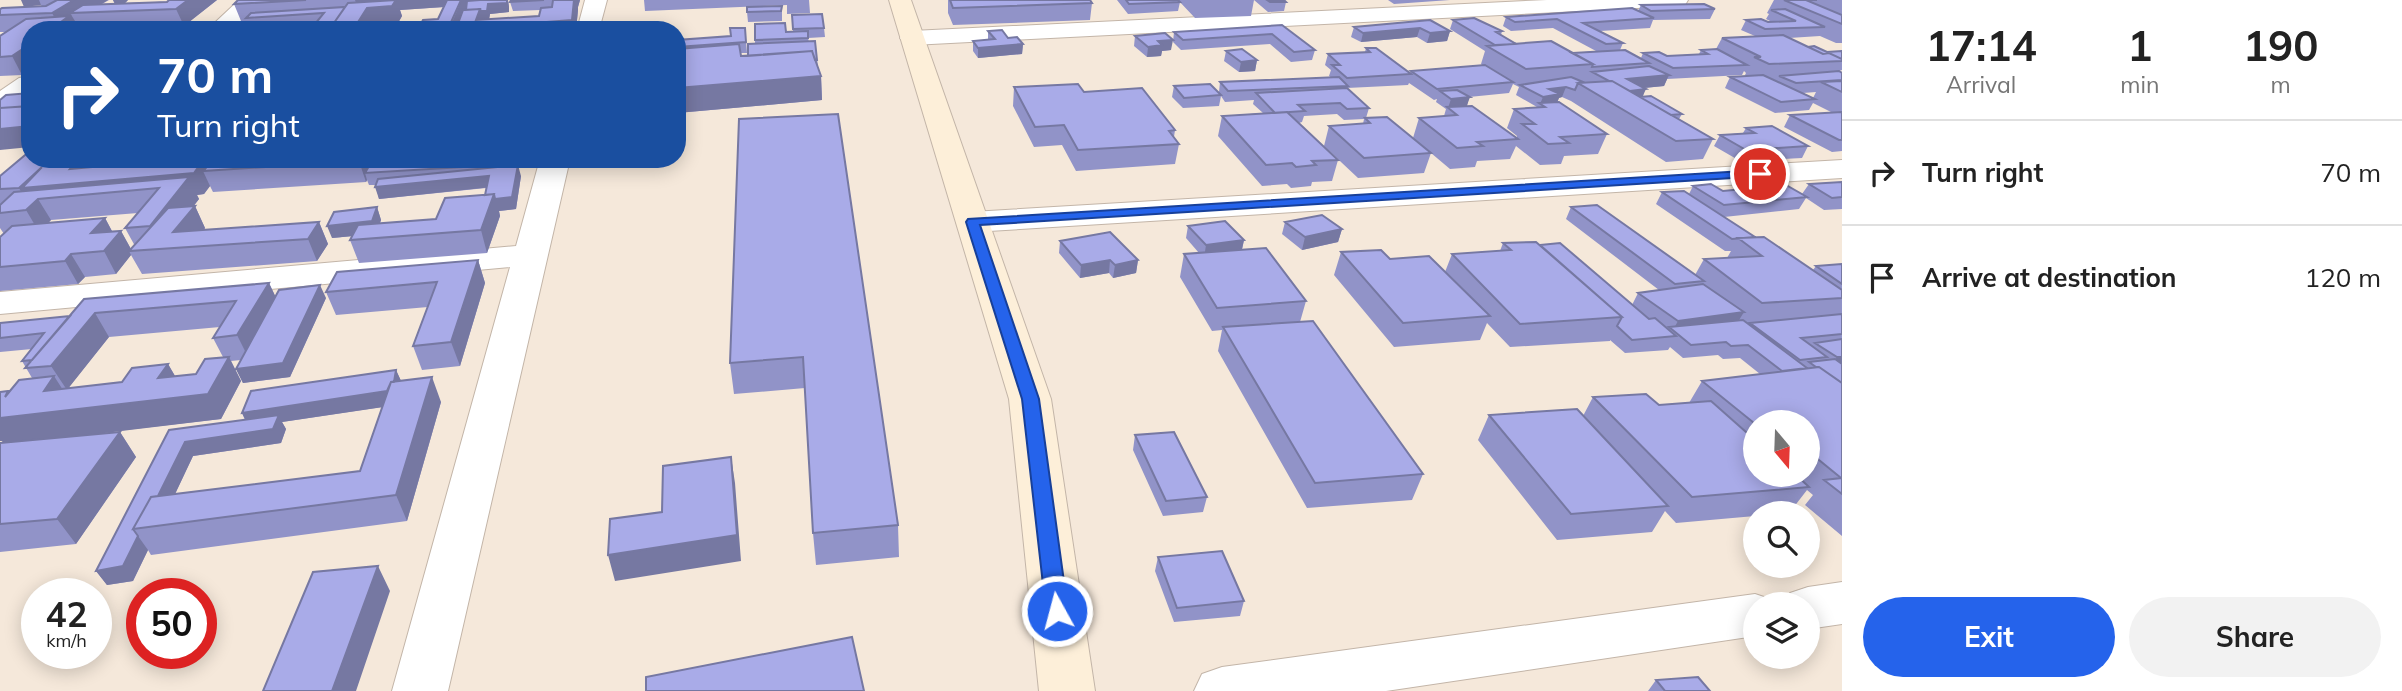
<!DOCTYPE html>
<html lang="en">
<head>
<meta charset="utf-8">
<style>
	body { margin:0; font-family:Mulish,sans-serif; background:#f2f2f2; color:#222; height:100vh; display:flex; flex-direction:column; font-size:26px; white-space:nowrap }
	* { box-sizing:border-box; margin:0 }
	p { font-size:23px; color:#767676 }
	.icon { flex:none; width:38px; height:38px; fill:none; stroke:currentColor; stroke-width:2; stroke-linecap:round; stroke-linejoin:round }
	.map { position:relative; flex:1; overflow:hidden }
	.drawer { display:flex; flex-direction:column; background:#fff; width:560px }
	.drawer>* { flex:none }
	.top-card { position:absolute; left:21px; top:21px; width:665px; height:147px; border-radius:28px; box-shadow:0 4px 18px #0003; background:#1a4fa0; color:#fff; overflow:hidden }
	.needle { width:46px; rotate:161deg }
	.tools { position:absolute; left:1743px; top:410px; display:grid; gap:14px }
	.tools a { display:grid; place-items:center; width:77px; height:77px; border-radius:50%; background:#fff; box-shadow:0 4px 18px #0003; font-size:35px }
	.speed { position:absolute; left:21px; top:578px; display:flex; gap:14px; font-size:35px; font-weight:700; text-align:center }
	.speed>* { display:grid; place-content:center; width:91px; height:91px; border-radius:50%; background:#fff; box-shadow:0 4px 18px #0003; line-height:1 }
	.speed small { font-size:18px; font-weight:400 }
	.speed .limit { border:10px solid #d22; background:#fff; color:#111 }
	.pin { position:absolute; display:grid; place-items:center; width:60px; height:60px; color:#fff; margin:-30px; border:4px solid #fff; border-radius:50%; box-shadow:0 2px 7px #0007 }
	.me { position:absolute; width:77px; margin:-38px; rotate:353deg; stroke-linejoin:round; filter:drop-shadow(0 0 5px #0008) }
	.turn { display:flex; align-items:center; gap:24px; height:147px; padding:0 21px; font-size:32px }
	.turn .icon { width:91px; height:91px; stroke-width:2.5 }
	.turn b { display:block; font-size:49px; line-height:60px }
	.eta { display:flex; justify-content:space-evenly; align-items:center; height:119px; text-align:center }
	.eta b { font-size:42px; font-weight:700; line-height:49px }
	.button { display:flex; gap:14px; margin-top:auto; padding:14px 21px }
	.button a { flex:1; height:80px; border-radius:42px; background:#2563eb; color:#fff; font-size:28px; font-weight:700; line-height:80px; text-align:center }
	.button a+a { background:#f2f2f2; color:#222 }
	ul { padding:0; list-style:none }
	li { display:flex; align-items:center; gap:21px; height:105px; padding:0 21px; border-top:2px solid #e0e0e0 }
	li div { flex:1 }
	li b { display:block; font-size:26px }
	li em { font-style:normal }
	main { display:flex; flex:1; min-height:0 }
	.map>svg:first-child { display:block }
	.lines { fill:none; stroke-linecap:round; stroke-linejoin:round }
	.street-casing { stroke:#c3b5a8; stroke-width:2 }
	.secondary-casing { stroke:#c3b5a8; stroke-width:2 }
	.street { fill:#fff; fill-rule:evenodd }
	.secondary { fill:#fdefd9; fill-rule:evenodd }
	.wall { fill:#9193c8; fill-rule:evenodd }
	.shaded-wall { fill:#7678a2 }
	.building { fill:#a9abe8; stroke:#7678a2; stroke-width:2 }
	.route { fill:#2563eb; stroke:#184099; stroke-width:2 }
</style>
</head>
<body>
<main>
<div class="map">
<svg width="1842" height="691" viewBox="0 0 1842 691">
	<rect width="100%" height="100%" fill="#f5e8da"/>
	<g class="lines">
		<defs>
			<path id="street" d="M239 0H263L232 30H207Z
				M585 0H607L599 30H577Z
				M1547 0H1688L1685 5 1677 6 912 45 904 43 900 38 904 33 912 31Z
				M30 76V94L9 109 0 111V91L19 78Z
				M540 159H570L448 691H392L510 267 0 314V292L516 246Z
				M1842 160V178L972 232 961 229 956 222 961 215 972 212Z
				M1842 582V624L1808 629V604H1784L1790 593 1808 587Z
				M1755 594 1773 600 1775 604H1755V636L1386 691H1194L1202 674 1222 667Z"/>
			<path id="secondary" d="M889 0H911L1051 399 1095 691H1039L1009 399Z"/>
		</defs>
		<use href="#street" class="street-casing"/>
		<use href="#secondary" class="secondary-casing"/>
		<use href="#street" class="street"/>
		<use href="#secondary" class="secondary"/>
	</g>
	<path class="wall" d="M21 0H109L102 4H115L113 0H128L125 3 217 0 184 26 79 30 75 21 72 23 30 30V69L22 75 0 76V57L6 32H0V9L42 7 41 5Z
		M238 0H508L509 7V12L490 14 489 19 539 16 540 10 513 11 510 2 511 0H580L578 7V10L576 30H418L438 19 444 7 400 10 402 16 398 23 373 25 370 30H310L316 23 250 27 248 21H241L234 4Z
		M644 0H809L810 13 787 14V5L645 11Z
		M948 0H1090L1092 3 1090 20 953 25 948 13Z
		M1117 0H1178L1180 2 1178 11 1128 14Z
		M1178 0H1284L1286 2 1284 11 1268 12 1254 0 1251 16 1195 18Z
		M1388 0H1450L1394 4Z
		M1774 0H1842V43H1836L1820 36 1789 38 1808 47 1827 52 1842 51V70L1839 71 1842 73V151L1832 152 1784 127 1790 115 1833 113 1813 103 1809 110 1775 113 1725 88 1730 77 1746 76 1745 75 1746 73 1744 71 1742 75 1667 79 1664 86 1644 88 1643 97 1682 114 1679 119 1713 139 1703 159 1666 162 1571 101 1562 97 1559 98 1557 102 1607 134 1598 154 1564 156 1561 164 1540 165 1516 146 1510 159 1477 161 1475 167 1450 169 1431 153 1424 173 1358 178 1324 146 1329 126 1363 124 1364 119 1344 120 1337 114 1304 116 1302 122 1299 123 1338 160 1332 181 1312 182 1311 186 1291 188 1287 184 1262 186 1218 136 1222 116 1263 113 1253 104 1254 100 1225 102 1221 96 1219 106 1183 108 1172 97 1174 86 1219 92 1220 82 1332 78 1329 76 1331 70 1325 65 1328 54 1365 52 1366 48 1410 73 1411 71 1483 66 1481 64 1485 51 1450 29 1453 20 1502 31 1501 35 1516 44 1572 53 1596 51 1553 28 1511 31 1503 26 1506 17 1638 11 1641 5 1715 9 1710 19 1653 20 1650 28 1600 31 1623 43 1620 50 1641 58 1643 53 1667 56 1699 54 1701 50 1716 49 1722 38 1755 36 1741 30 1746 20 1772 22 1766 19 1769 14 1767 13ZM1409 83 1434 100 1437 99 1436 102 1446 109 1444 116 1419 118 1413 138 1366 118 1369 108 1347 88 1408 85ZM1513 84 1519 87 1516 95 1537 107 1514 109 1507 128 1517 136V138L1467 106 1469 97 1509 93ZM1816 92 1813 98 1803 93Z
		M782 6V21L748 22 747 12Z
		M792 15 824 28 825 37 808 38 809 42 815 41 818 67 821 76 822 100 677 113V40L731 36 745 28 747 53H740L741 56H748L755 44V24L786 32 793 31Z
		M1430 20 1450 31 1447 41 1427 43 1417 37 1361 42 1351 37 1354 27Z
		M1282 25 1315 50 1312 60 1291 62 1270 44 1181 50 1173 42 1174 32Z
		M988 31 1023 44 1022 54 978 58 973 51V41L988 40Z
		M1135 36 1171 50 1162 51 1161 56 1147 57 1134 46Z
		M1226 51 1257 60 1255 71 1239 72 1224 61Z
		M1014 87 1084 92 1175 130 1174 137 1179 144 1175 164 1076 171 1062 145 1034 147 1013 106Z
		M739 119 898 525 899 557 816 565 813 533 805 388 734 394 730 363Z
		M1746 128 1808 146 1802 158 1740 161 1714 146 1720 135 1743 133Z
		M30 159H86L79 166 80 168 180 159H487L488 163 486 168 521 176 516 209 499 211 500 216 487 253 359 263 350 240 352 236 332 238 377 207 381 220 380 223 436 219 485 195 486 188 379 199 376 185H369L367 180 366 182 213 192 210 186 204 194 197 195 199 199 193 207 195 206 205 228 204 230 319 222 328 244 317 261 142 274 131 255 116 274 85 277 78 284 0 291V237L4 234 0 228V176ZM138 213 125 228 135 246 131 249 121 231H112L105 218 48 223 51 220Z
		M1842 182V209L1824 210 1806 198 1799 209 1724 217 1755 237 1813 270 1816 266 1842 264V536L1805 505 1813 495 1807 490 1790 512 1755 513V516L1676 523 1665 511 1652 532 1557 540 1478 440 1489 415 1583 416 1593 397 1659 405 1689 403 1702 381 1760 374 1740 358 1723 359 1718 355 1683 358 1670 347 1668 350 1625 353 1610 340V341L1510 347 1487 323 1480 340 1394 347 1334 275 1341 252 1445 272 1452 254 1500 251 1503 243 1540 245 1632 305 1638 293 1659 290 1566 219 1571 207 1695 275 1704 259 1727 258 1731 251H1725L1656 204 1662 192 1689 194 1693 186 1723 191 1802 194 1809 184ZM1755 422H1808V474H1755Z
		M1285 222 1342 229 1338 242 1302 250 1282 234Z
		M1188 226 1244 240 1242 250 1306 301 1300 322 1423 474 1412 500 1307 508 1218 351 1222 330 1212 331 1180 277 1184 254 1199 253 1186 238Z
		M1060 241 1138 260 1136 273 1113 278 1109 273 1080 278 1059 253Z
		M478 260 485 283 460 366 422 370 413 346 428 307 336 315 326 292Z
		M269 283 275 296 326 298 290 377 243 383 236 369 241 360 231 361 241 381 221 419 82 435 120 432 136 457 76 544 0 552V442H3L2 441 9 392 32 378 22 361 32 349 0 352V323L70 316ZM220 327 213 338 223 357 196 374 175 376 168 364 122 382 68 388 109 337Z
		M396 370 401 381 441 402 407 521 151 555 148 550 133 581 107 585 96 571 169 430 245 420 242 413ZM382 407 360 471 175 494 193 456 281 443 286 429 282 422Z
		M1135 435 1207 497 1203 512 1163 516 1133 450Z
		M1158 557 1244 601 1240 616 1174 622 1155 571Z
		M1656 680 1710 691H1648Z"/>
	<path class="shaded-wall" d="M21 0H39L41 5 24 7Z
		M74 0H108L89 12 70 13 75 21 72 23 76 30H50L58 24 52 13Z
		M113 0H128L125 3 115 4Z
		M188 0H217L184 26 176 9Z
		M355 0H508L509 7V12L490 14 489 20H572L574 0H580L578 7V10L576 30H449L459 6 400 10 402 16 398 23 373 25 370 30H353L360 14Z
		M168 25 170 30H162Z
		M1420 28 1417 37 1361 42 1363 33Z
		M1450 31 1447 41 1427 43 1430 33Z
		M1173 40 1171 50 1162 51 1161 56 1147 57 1148 47 1158 41Z
		M30 44V69L22 75 12 56Z
		M1023 44 1022 54 978 58V48Z
		M1257 60 1255 71 1239 72 1241 62Z
		M1669 75 1664 86 1623 90 1627 79Z
		M821 76 822 100 677 113V88Z
		M1566 87 1562 97 1559 98 1556 105 1540 104 1543 97 1549 89Z
		M1646 89 1641 100 1617 92Z
		M1470 97 1466 108H1448L1451 99Z
		M30 126V147L0 150V129Z
		M52 159H86L79 166 88 183 204 159H229L203 171 210 186 204 194 197 195 199 199 181 222 195 206 205 228 190 247 161 248 150 226 159 188 38 199 51 220 39 232 26 210 30 207 19 188Z
		M360 159H380L365 173 367 180 366 182 359 161Z
		M481 159H487L488 163 483 176H489L492 187 379 199 375 187 482 176 479 166Z
		M518 165 521 176 516 209 499 211 500 216 487 253 481 230 494 194Z
		M377 207 381 220 376 234 332 238 327 226Z
		M105 218 115 237 121 231 132 251H129L131 255 116 274 104 251 91 233Z
		M319 222 328 244 317 261 308 239Z
		M1342 229 1338 242 1302 250 1305 237Z
		M1244 240 1241 253 1204 258 1206 245Z
		M71 254 85 277 78 284 65 261Z
		M478 260 485 283 460 366 451 342Z
		M1110 260 1109 273 1080 278 1081 265Z
		M1138 260 1136 273 1113 278 1115 265Z
		M269 283 280 306 249 359 237 335Z
		M320 285 326 298 290 377 243 383 236 369Z
		M1744 312 1736 325 1673 330 1678 321Z
		M95 313 109 337 67 390 51 366Z
		M229 357 241 381 221 419 5 445 2 441H0V418L5 397 8 391 25 415 54 376 70 401 158 378 168 364 182 388Z
		M1837 357H1842V369L1828 371Z
		M396 370 402 383 397 405 282 422 286 429 281 443 193 456 160 526 142 528 185 442 249 427 242 413Z
		M432 377 441 402 407 521 396 495Z
		M1754 423H1755V442L1738 448Z
		M120 432 136 457 76 544 57 519Z
		M731 457 735 483 741 561 615 581 608 555Z
		M138 536 148 550 133 581 107 585 96 571Z
		M378 566 390 591 356 691H332Z"/>
	<path class="building" d="M57 0H74L52 13 0 15V9L2 8 46 6Z
		M169 0H188L176 9 70 13 83 5 167 2Z
		M238 0H306L234 4Z
		M366 0H389L366 2Z
		M396 0 392 6 367 8 353 30H329L348 3Z
		M447 0H461L448 29 418 30 423 20 438 19Z
		M480 0H507V3L488 4 487 11H481L480 9 466 10 467 1Z
		M511 0H544L510 2Z
		M553 0H574L572 20 456 29 463 10 480 9 476 20 539 16 541 8 552 7Z
		M950 0H1090L1092 3 953 8Z
		M1126 0H1178L1180 2 1129 4Z
		M1267 0H1284L1286 2H1270Z
		M1784 0H1817H1806L1842 15V24Z
		M1704 4 1715 9 1651 11 1641 5Z
		M782 6 781 11 747 12V7Z
		M345 7 329 30H310L324 13 246 18 251 13Z
		M1632 8 1654 18 1583 23 1623 43 1606 44 1557 19 1515 22 1506 17Z
		M1785 9 1825 27 1765 29 1746 20 1761 19 1768 22 1796 21 1771 10Z
		M822 14 824 28 793 29 792 15Z
		M69 16 50 30H30V44L12 56 0 57V36L26 19Z
		M1474 18 1502 31 1496 32 1516 44 1495 45 1453 20Z
		M1430 20 1450 31 1430 33 1420 28 1363 33 1354 27Z
		M785 23 786 32 808 31V38L755 40V24Z
		M168 25 162 30H141L146 26Z
		M1282 25 1315 50 1294 52 1272 34 1183 40 1174 32Z
		M730 28H745L746 42 677 47V40L731 36Z
		M1002 30 1008 38 1017 37 1023 44 978 48 973 41 995 39 988 31Z
		M1165 33 1173 40 1158 41 1162 45 1148 47 1135 36Z
		M1783 35 1823 54 1829 53 1842 59V61L1769 64 1754 57H1761L1722 38Z
		M815 41 817 60H815L812 51 748 56V44Z
		M1551 41 1593 64 1526 69 1487 46Z
		M739 44 741 56 812 51 821 76 677 88V49Z
		M1814 46 1827 52 1842 51V59L1829 53 1823 54 1808 47Z
		M1366 48H1376L1411 74 1347 78 1332 65H1340L1328 54 1370 52Z
		M1242 49 1257 60 1241 62 1226 51Z
		M1717 49 1747 65 1673 68 1643 53 1659 52 1667 56 1708 54 1701 50Z
		M1625 50 1649 63 1592 67 1593 64 1572 53Z
		M1485 65 1513 82 1437 89 1411 71Z
		M1649 66 1669 75 1627 79 1646 89 1630 91 1612 81H1609L1592 72Z
		M1839 71 1842 73V80L1796 83 1779 76Z
		M1763 75 1815 99 1781 102 1730 77Z
		M1339 77 1348 86 1228 91 1220 82Z
		M1571 77 1583 82 1578 83 1575 90 1566 87 1549 89 1560 94 1543 97 1520 85Z
		M1612 81 1713 139 1676 141 1578 83Z
		M1842 81V92L1821 82Z
		M1078 84 1084 92 1142 88 1175 130 1169 131 1179 144 1078 150 1064 125 1035 127 1014 87Z
		M1210 84 1221 95 1184 98 1174 86Z
		M1347 88 1369 108 1347 109 1340 103 1298 105 1305 111 1275 113 1256 93Z
		M1457 90 1470 97 1451 99 1440 91Z
		M30 93V97L24 102H30V106L0 108V100L6 95Z
		M1651 96 1682 114 1671 115 1640 97Z
		M1559 102 1607 134 1560 137 1569 143 1548 144 1522 124H1535L1514 109 1545 107 1539 103Z
		M30 106V126L0 129V108Z
		M1472 106 1518 139 1477 142 1483 146 1457 148 1419 118 1457 115 1447 107Z
		M1287 112 1338 160 1312 161 1316 165 1296 167 1292 163 1266 165 1222 116Z
		M1842 112V140H1839L1790 115Z
		M838 114 898 525 813 533 803 357 730 363 739 119Z
		M1387 117 1431 153 1364 158 1329 126 1370 123 1365 118Z
		M1772 126 1808 146 1746 150 1720 135 1755 133 1746 128Z
		M30 151V159H52L46 165 76 162 70 169 180 159H204L194 173 22 188 42 167 19 188 0 189V176Z
		M214 159H360L359 161 203 171Z
		M373 159H481L479 166 365 173Z
		M518 165 512 197 495 199 494 194 485 195 489 176 375 187 378 179Z
		M189 177 150 226 125 228 159 188 38 199 26 210 0 213V205L14 192Z
		M1842 182V197L1832 198 1809 184Z
		M1711 184 1723 191 1786 185 1807 197 1724 205 1693 186Z
		M1684 191 1755 237 1732 239 1662 192Z
		M494 194 481 230 350 240 358 225 436 219 445 198Z
		M1597 205 1704 281 1675 284 1571 207Z
		M195 206 173 232 319 222 308 239 129 251 168 208Z
		M377 207 372 221 327 226 334 212Z
		M1322 215 1342 229 1305 237 1285 222Z
		M105 218 91 233 121 231 104 251 71 254 65 261 0 267V237L12 226Z
		M1225 221 1244 240 1206 245 1188 226Z
		M1110 232 1138 260 1115 265 1110 260 1081 265 1060 241Z
		M1764 237 1842 290V298L1762 303 1704 259 1762 256 1738 238Z
		M1536 242 1622 317 1520 324 1452 254 1511 250 1503 243Z
		M1560 243 1649 319 1655 318 1676 336 1632 340 1617 326 1622 317 1540 245Z
		M1266 248 1306 301 1217 308 1184 254Z
		M1381 250 1390 259 1429 256 1490 316 1403 323 1341 252Z
		M478 260 451 342 413 346 437 282 326 292 337 272Z
		M1842 264V284L1816 266Z
		M269 283 237 335 213 338 236 301 95 313 51 366 25 368 84 299Z
		M1703 284 1744 312 1678 321 1638 293Z
		M320 285 283 363 236 369 279 290Z
		M1842 314V334L1801 338 1827 357 1800 360 1750 323Z
		M70 316 32 360 22 361 44 333 0 338V323Z
		M1743 320 1807 368 1782 371 1748 345 1731 346 1726 342 1691 345 1669 327Z
		M1313 321 1423 474 1315 483 1223 327Z
		M1842 339V357H1837L1815 343Z
		M229 357 208 394 0 418V392L8 391 5 397 19 380 54 376 44 391 122 382 132 368 168 364 158 378 196 374 205 359Z
		M1835 359 1842 364V383L1819 367H1816L1809 362Z
		M1819 367 1842 383V494L1824 480 1841 478 1808 451V422H1771L1769 421 1755 422 1754 423 1702 381Z
		M396 370 394 382H391L387 391 242 413 251 391Z
		M432 377 396 495 133 529 151 497 360 471 391 382Z
		M1646 394 1659 405 1711 401 1755 440V474H1795L1809 487 1692 497 1593 397Z
		M1577 409 1668 506 1571 514 1489 415Z
		M279 415 273 429 185 442 158 496 151 497 133 529 138 536 123 566 96 571 169 430Z
		M120 432 57 519 0 524V443Z
		M1174 432 1207 497 1166 501 1135 435Z
		M731 457 737 535 608 555 610 519 662 512 663 466Z
		M1222 551 1244 601 1177 608 1158 557Z
		M378 566 332 691H263L313 572Z
		M852 637 864 691H646V677Z
		M1698 677 1710 691H1665L1656 680Z"/>
	<path class="route" d="M1760 170 1767 174 1765 176 980 225 1039 399 1068 611 1065 617 1057 620 1049 617 1046 611 1022 399 966 222 968 219Z"/>
</svg>
<div class="tools">
<a><svg class="needle" viewBox="-14 -14 28 28"><path d="M0-13l5 13h-10z" fill="#e53935"/><path d="M0 13l5-13h-10z" fill="#767676"/></svg></a>
<a><svg class="icon" aria-label="search" viewBox="0 0 24 24"><circle cx="10" cy="10" r="6"/><path d="M15 15l6 6"/></svg></a>
<a><svg class="icon" aria-label="layers" viewBox="0 0 24 24"><path d="M12 4l9 5-9 5-9-5zM3 14l9 5 9-5"/></svg></a>
</div>
<div class="speed"><div>42<small>km/h</small></div><div class="limit">50</div></div>
<div class="pin" style="left:1760px;top:174px;background:#d93025"><svg class="icon" aria-label="arrive" viewBox="0 0 24 24"><path d="M6 21V4h12l-3 4 3 4H6"/></svg></div>
<svg class="me" style="left:1057px;top:611px" viewBox="-20 -20 40 40"><circle r="17" fill="#2563eb" stroke="#fff" stroke-width="3"/><path d="M0-11L8 9 0 5-8 9z" fill="#fff"/></svg>
<div class="top-card">
<div class="turn"><svg class="icon" aria-label="right" viewBox="0 0 24 24"><path d="M7 20v-9h11M14 6l5 5-5 5"/></svg><div><b>70 m</b>Turn right</div></div>
</div>
</div>
<section class="drawer">
<div class="eta">
<div><b>17:14</b><p>Arrival</p></div>
<div><b>1</b><p>min</p></div>
<div><b>190</b><p>m</p></div>
</div>
<ul>
<li><svg class="icon" aria-label="right" viewBox="0 0 24 24"><path d="M7 20v-9h11M14 6l5 5-5 5"/></svg><div><b>Turn right</b></div><em>70 m</em></li>
<li><svg class="icon" aria-label="arrive" viewBox="0 0 24 24"><path d="M6 21V4h12l-3 4 3 4H6"/></svg><div><b>Arrive at destination</b></div><em>120 m</em></li>
</ul>
<div class="button"><a>Exit</a><a>Share</a></div>
</section>
</main>
</body>
</html>
